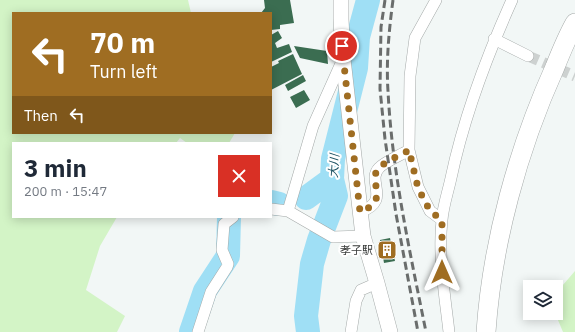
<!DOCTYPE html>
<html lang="en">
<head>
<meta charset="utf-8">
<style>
	body { margin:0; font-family:"IBM Plex Sans","Noto Sans JP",sans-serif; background:#f2f2f3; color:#1f2937; height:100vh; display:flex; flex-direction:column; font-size:15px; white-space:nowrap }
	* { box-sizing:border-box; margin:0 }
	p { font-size:13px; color:#747a83 }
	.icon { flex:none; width:22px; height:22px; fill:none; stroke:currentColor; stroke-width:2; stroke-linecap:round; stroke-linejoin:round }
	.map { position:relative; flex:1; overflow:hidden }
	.side { position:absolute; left:12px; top:142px; width:260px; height:76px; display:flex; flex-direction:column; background:#fff; border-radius:0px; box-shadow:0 2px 10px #0003 }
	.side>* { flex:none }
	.banner { position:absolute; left:12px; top:12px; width:260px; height:122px; border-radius:0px; box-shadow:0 2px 10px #0003; background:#9f6d22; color:#fff; overflow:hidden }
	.controls { position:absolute; left:523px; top:280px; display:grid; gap:8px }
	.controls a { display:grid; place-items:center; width:40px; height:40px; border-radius:0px; background:#fff; box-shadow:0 2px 10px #0003; font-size:20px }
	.pin { position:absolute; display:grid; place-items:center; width:34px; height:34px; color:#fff; margin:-17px; border:2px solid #fff; border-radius:50%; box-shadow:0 1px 4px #0007 }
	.me { position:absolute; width:44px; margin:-22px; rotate:0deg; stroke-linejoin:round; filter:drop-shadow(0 0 3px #0008) }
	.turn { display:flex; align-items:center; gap:14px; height:84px; padding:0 12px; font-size:18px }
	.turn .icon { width:52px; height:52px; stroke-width:2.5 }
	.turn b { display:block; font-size:28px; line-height:34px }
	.then { display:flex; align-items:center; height:38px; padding:0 12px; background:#0003; gap:8px; font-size:15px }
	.round { display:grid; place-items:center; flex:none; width:42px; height:42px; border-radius:0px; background:#f2f2f3 }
	.headline { display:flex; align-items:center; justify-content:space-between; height:68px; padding:0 12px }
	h1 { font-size:24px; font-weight:800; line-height:30px }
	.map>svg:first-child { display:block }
	.green { fill:#d3f4c6 }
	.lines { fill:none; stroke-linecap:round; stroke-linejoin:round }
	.river { stroke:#9fdff5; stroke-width:24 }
	.building { fill:#3b6d51 }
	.street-tunnel { stroke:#cdd1d0; stroke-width:11; stroke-dasharray:11 5.5; stroke-linecap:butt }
	.street-casing { stroke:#a4a9a8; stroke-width:12 }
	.secondary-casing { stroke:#a4a9a8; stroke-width:16 }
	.highway-casing { stroke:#a4a9a8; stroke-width:20 }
	.street { stroke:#fff; stroke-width:11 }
	.secondary { stroke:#fff; stroke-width:15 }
	.highway { stroke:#fff; stroke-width:19 }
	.rail { stroke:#6a6d6c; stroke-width:3; stroke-dasharray:8 4; stroke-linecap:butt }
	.route { stroke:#9f6d22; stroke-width:7; stroke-dasharray:0 12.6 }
	.labels { text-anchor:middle; stroke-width:4; stroke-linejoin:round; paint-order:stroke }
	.poi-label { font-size:11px; fill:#393b3a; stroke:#fff; text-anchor:end }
	.water-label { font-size:12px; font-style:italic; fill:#1e5262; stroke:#fff }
</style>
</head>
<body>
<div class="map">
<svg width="575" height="332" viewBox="0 0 575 332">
	<rect width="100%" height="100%" fill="#f2f7f6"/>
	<path class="green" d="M0 0H188L191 13H13V133H235L229 143H187L180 138 176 143H13V217H117L100 246 86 290 125 316 117 332H0Z
		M575 271V332H563L555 313 556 293Z"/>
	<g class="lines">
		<path class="river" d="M306 198 332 179
			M271 202 279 204
			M191 332 205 291 228 256 229 217
			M308 332 306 316 312 264 319 240 336 196 332 179 333 159 356 68 358 37 368 0"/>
	</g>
	<path class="building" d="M264 0H290L294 23 280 25V29L271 30V13H261L265 8Z
		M278 31 282 38 275 43 277 48 289 44 292 52 271 62V35Z
		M294 46 327 51 328 64 300 58Z
		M293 54 302 74 271 90V67L279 63 278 61Z
		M303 75 306 81 288 91 285 85Z
		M304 90 310 100 296 108 290 97Z
		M390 238 395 261 384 263 380 240Z"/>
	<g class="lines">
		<path class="street-tunnel" d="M528 56 575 76"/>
		<defs>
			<path id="street" d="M436 0 415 38 410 76 409 150 418 187 430 211 442 220
				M494 39 528 56
				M271 209 288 211 333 237 363 236
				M288 211 313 126 343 59
				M360 212C392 201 366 181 379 168 384 162 401 155 409 150
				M198 332 211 292 227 267 228 264 222 250 224 224 233 217
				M351 332 356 301 361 290 377 283
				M449 332C445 296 438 256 442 220 443 206 448 192 451 178 464 116 486 58 512 0"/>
			<path id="secondary" d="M341 0V19L343 59 363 236 377 283 390 332"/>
			<path id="highway" d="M486 332C492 243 518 149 555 67 561 52 567 37 575 23"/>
		</defs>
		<use href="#street" class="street-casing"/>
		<use href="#secondary" class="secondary-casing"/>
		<use href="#highway" class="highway-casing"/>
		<use href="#street" class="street"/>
		<use href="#secondary" class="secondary"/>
		<use href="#highway" class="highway"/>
		<path class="rail" d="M385 0 381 27 380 89 385 139 396 214 418 332
			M393 0C389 30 386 61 388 91 392 172 410 252 426 332"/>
	</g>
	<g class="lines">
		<path class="route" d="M342 46 360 212C392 200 366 181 379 168 384 162 401 155 409 150L418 188 430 211 442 220V272"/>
	</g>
	<defs>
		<symbol id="building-square" viewBox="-11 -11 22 22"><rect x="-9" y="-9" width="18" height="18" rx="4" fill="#9f6d22" stroke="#fff"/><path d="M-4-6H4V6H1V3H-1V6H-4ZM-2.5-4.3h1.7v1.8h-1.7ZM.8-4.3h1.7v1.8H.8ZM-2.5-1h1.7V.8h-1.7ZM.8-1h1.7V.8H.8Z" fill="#fff"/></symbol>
	</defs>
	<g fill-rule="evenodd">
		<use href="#building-square" x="376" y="239" width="22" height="22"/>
	</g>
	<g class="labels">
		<g class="poi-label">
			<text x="373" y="254">孝子駅</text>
		</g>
		<g class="water-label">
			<text transform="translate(334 166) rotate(-86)" y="4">大川</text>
		</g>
	</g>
</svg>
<div class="controls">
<a><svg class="icon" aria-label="layers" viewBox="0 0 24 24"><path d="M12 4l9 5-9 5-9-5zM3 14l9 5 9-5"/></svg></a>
</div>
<div class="pin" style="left:342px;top:46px;background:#d93025"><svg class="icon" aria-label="arrive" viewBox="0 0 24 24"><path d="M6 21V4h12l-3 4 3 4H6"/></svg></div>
<svg class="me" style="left:442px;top:272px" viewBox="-20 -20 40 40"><path d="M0-17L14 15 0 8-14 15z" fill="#9f6d22" stroke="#fff" stroke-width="4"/></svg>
<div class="banner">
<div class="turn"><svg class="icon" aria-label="left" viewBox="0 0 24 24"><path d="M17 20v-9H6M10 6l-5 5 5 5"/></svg><div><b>70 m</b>Turn left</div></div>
<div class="then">Then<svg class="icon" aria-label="left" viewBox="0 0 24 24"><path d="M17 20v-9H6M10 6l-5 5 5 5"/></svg></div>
</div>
<section class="side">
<div class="headline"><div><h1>3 min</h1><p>200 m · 15:47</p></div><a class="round" style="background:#d93025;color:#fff"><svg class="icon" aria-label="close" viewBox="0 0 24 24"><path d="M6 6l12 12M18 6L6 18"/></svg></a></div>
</section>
</div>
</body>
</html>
